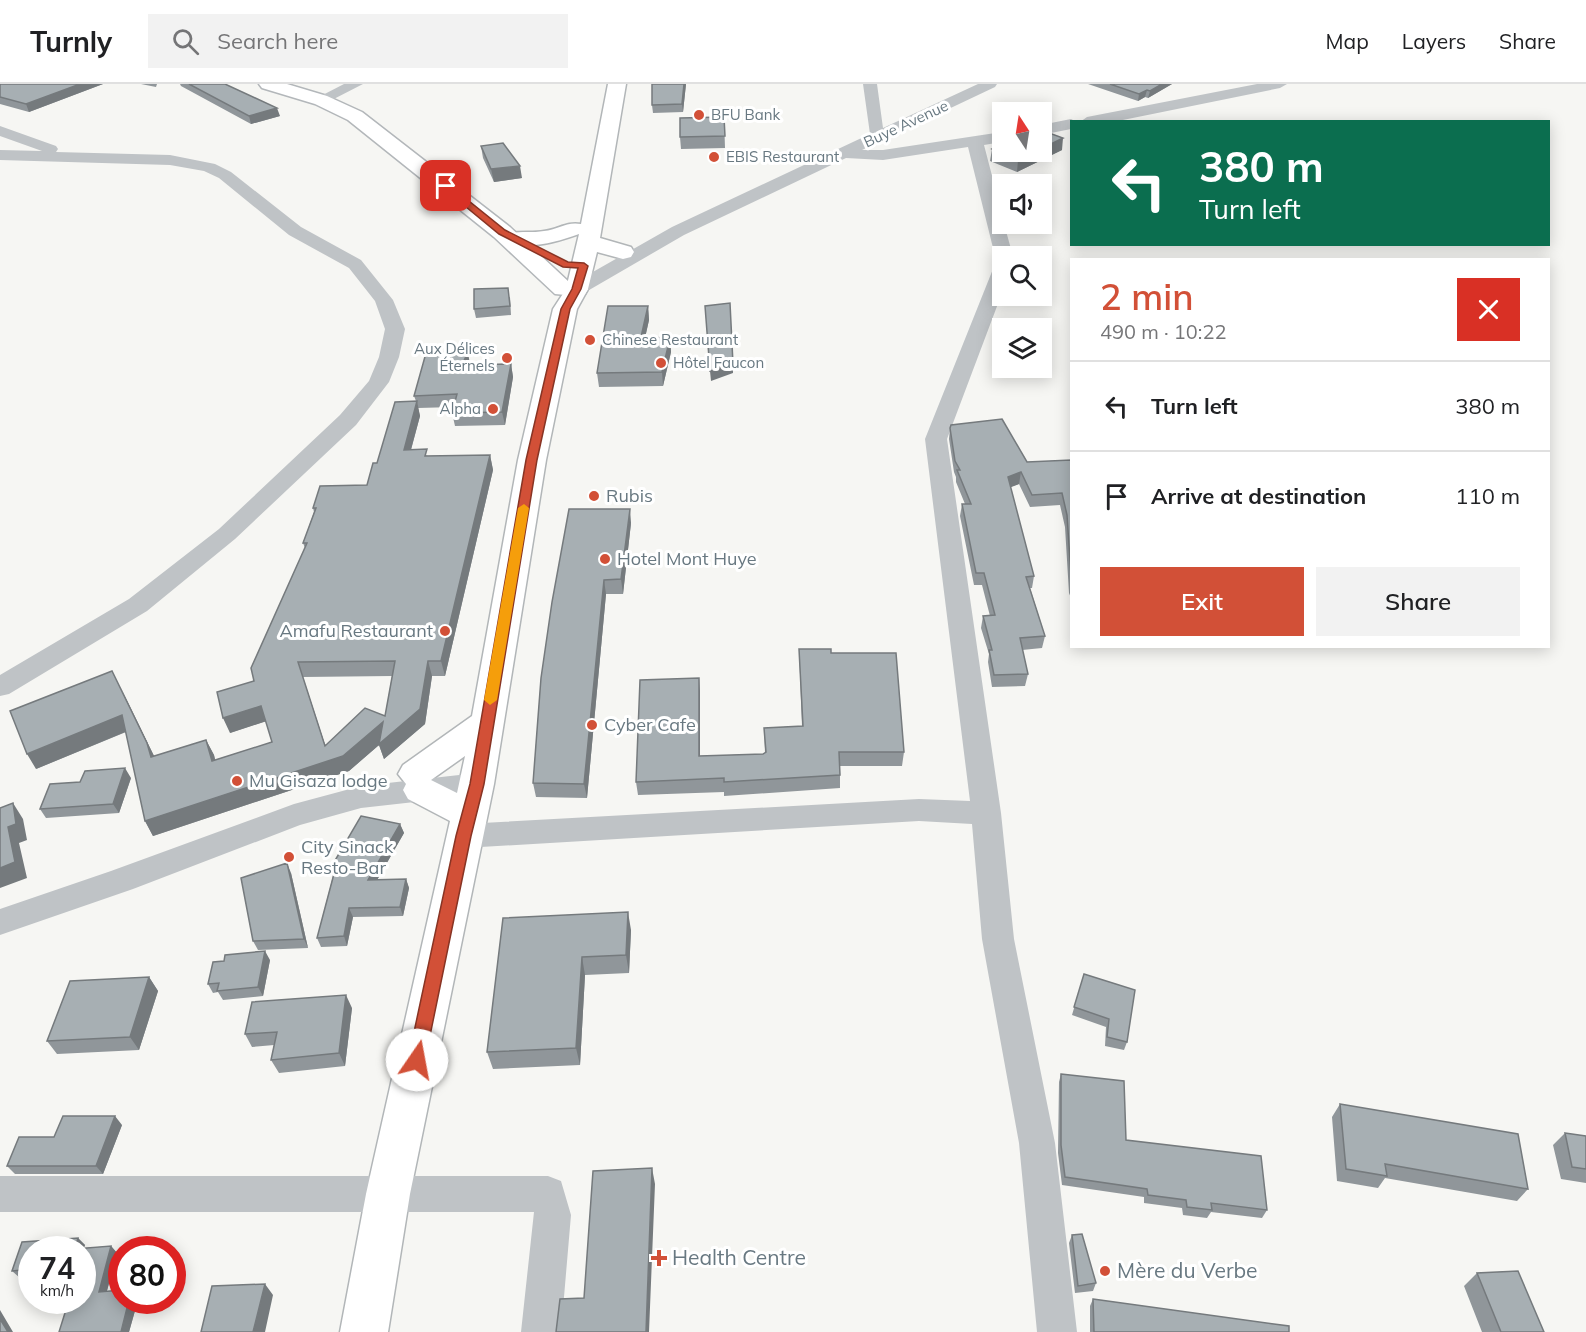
<!DOCTYPE html>
<html lang="en">
<head>
<meta charset="utf-8">
<style>
	body { margin:0; font-family:Mulish,sans-serif; background:#f2f2f2; color:#202124; height:100vh; display:flex; flex-direction:column; font-size:22px; white-space:nowrap }
	* { box-sizing:border-box; margin:0 }
	p { font-size:20px; color:#757577 }
	.icon { flex:none; width:33px; height:33px; fill:none; stroke:currentColor; stroke-width:2; stroke-linecap:round; stroke-linejoin:round }
	.map { position:relative; flex:1; overflow:hidden }
	.panel { position:absolute; left:1070px; top:174px; width:480px; height:390px; display:flex; flex-direction:column; background:#fff; border-radius:0px; box-shadow:0 3px 15px #0003 }
	.panel>* { flex:none }
	.guide { position:absolute; left:1070px; top:36px; width:480px; height:126px; border-radius:0px; box-shadow:0 3px 15px #0003; background:#0b6e4f; color:#fff; overflow:hidden }
	.needle { width:39px; rotate:348deg }
	.tools { position:absolute; left:992px; top:18px; display:grid; gap:12px }
	.tools a { display:grid; place-items:center; width:60px; height:60px; border-radius:0px; background:#fff; box-shadow:0 3px 15px #0003; font-size:30px }
	.speed { position:absolute; left:18px; top:1152px; display:flex; gap:12px; font-size:30px; font-weight:700; text-align:center }
	.speed>* { display:grid; place-content:center; width:78px; height:78px; border-radius:50%; background:#fff; box-shadow:0 3px 15px #0003; line-height:1 }
	.speed small { font-size:15px; font-weight:400 }
	.speed .limit { border:9px solid #d22; background:#fff; color:#111 }
	.pin { position:absolute; display:grid; place-items:center; width:51px; height:51px; color:#fff; margin:-26px; border-radius:12px; box-shadow:0 3px 9px #0006 }
	.me { position:absolute; width:66px; margin:-33px; rotate:12deg; stroke-linejoin:round; filter:drop-shadow(0 0 4px #0008) }
	.turn { display:flex; align-items:center; gap:21px; height:126px; padding:0 30px; font-size:27px }
	.turn .icon { width:78px; height:78px; stroke-width:2.5 }
	.turn b { display:block; font-size:42px; line-height:51px }
	.round { display:grid; place-items:center; flex:none; width:63px; height:63px; border-radius:0px; background:#f2f2f2 }
	.overview { display:flex; align-items:center; justify-content:space-between; height:102px; padding:0 30px }
	h1 { font-size:36px; font-weight:600; line-height:45px; color:#d25037 }
	.action { display:flex; gap:12px; margin-top:auto; padding:12px 30px }
	.action a { flex:1; height:69px; border-radius:0px; background:#d25037; color:#fff; font-size:24px; font-weight:600; line-height:69px; text-align:center }
	.action a+a { background:#f2f2f2; color:#202124 }
	ul { padding:0; list-style:none }
	li { display:flex; align-items:center; gap:18px; height:90px; padding:0 30px; border-top:2px solid #e0e0e0 }
	li div { flex:1 }
	li b { display:block; font-size:22px }
	li em { font-style:normal }
	header { display:flex; align-items:center; gap:36px; box-sizing:border-box; height:84px; padding:0 30px; background:#fff; border-bottom:2px solid #e0e0e0 }
	header strong { font-size:28px }
	nav { display:flex; gap:33px; margin-inline-start:auto; font-size:21px }
	.search { width:420px; height:54px; background:#f2f2f2; display:flex; align-items:center; gap:15px; box-sizing:border-box; padding:0 21px; border-radius:0px; color:#757577; font-size:22px }
	.map>svg:first-child { display:block }
	.lines { fill:none; stroke-linecap:round; stroke-linejoin:round }
	.primary-casing { stroke:#b3b7ba; stroke-width:3 }
	.highway-casing { stroke:#b2b6b8; stroke-width:3 }
	.street { fill:#bfc3c6; fill-rule:evenodd }
	.primary { fill:#fff; fill-rule:evenodd }
	.highway { fill:#fff; fill-rule:evenodd }
	.wall { fill:#90969a; fill-rule:evenodd }
	.shaded-wall { fill:#757a7d }
	.building { fill:#a7afb3; stroke:#757a7d; stroke-width:1.5; fill-rule:evenodd }
	.route { fill:#d25037; stroke:#883424; stroke-width:1.5 }
	.slow { fill:#f59e0b }
	.poi-dot { fill:#d25037; stroke:#fff; stroke-width:2 }
	.labels { text-anchor:middle; stroke-width:6; stroke-linejoin:round; paint-order:stroke }
	.far-poi-label { font-size:15px; fill:#687881; stroke:#fff; text-anchor:start }
	.far-street-label { font-size:15px; fill:#687881; stroke:#fff }
	.poi-label { font-size:18px; fill:#687881; stroke:#fff; text-anchor:start }
	.near-poi-label { font-size:21px; fill:#687881; stroke:#fff; text-anchor:start }
</style>
</head>
<body>
<header>
<strong>Turnly</strong>
<div class="search"><svg class="icon" aria-label="search" viewBox="0 0 24 24"><circle cx="10" cy="10" r="6"/><path d="M15 15l6 6"/></svg>Search here</div>
<nav><a>Map</a><a>Layers</a><a>Share</a></nav>
</header>
<div class="map">
<svg width="1586" height="1248" viewBox="0 0 1586 1248">
	<rect width="100%" height="100%" fill="#f6f6f3"/>
	<g class="lines">
		<defs>
			<path id="primary" d="M259 0H287L327 12 362 28 510 143 569 198 585 200 588 205 585 210 577 212 555 210 494 153 348 36 315 20 262 4Z"/>
			<path id="highway" d="M608 0H626L600 154 631 163 634 168 631 173 623 175 597 168 588 205 577 225 546 376 494 700 410 1110 388 1248H340L366 1110 450 737 408 715 403 706 406 700 398 690 403 681 472 632 518 376 553 225 566 205 579 150C556 158 534 165 510 159L507 154 510 149C522 147 533 149 544 147 557 146 567 137 581 140ZM465 672 457 709 431 696Z"/>
		</defs>
		<use href="#primary" class="primary-casing"/>
		<use href="#highway" class="highway-casing"/>
		<path class="street" d="M344 0H363L326 19 321 21 313 16Z
			M863 0H877L883 44 978 0H997L995 3 862 66H883L1002 48V58L984 61 1002 130V140H1004L1013 172H1002V177L995 172 968 63 883 76 846 74 684 151 584 209H570L568 205 570 201 672 143 870 50Z
			M1257 0H1287L1280 4 1113 38H1080L1087 33Z
			M1071 35 1077 38H1071V45L1041 51V41Z
			M0 42 56 62 58 65 56 68 170 71 215 80 231 88 301 143 361 176 393 216 405 245 399 273 389 298 356 341 235 455 147 527 9 610 0 612V591L129 515 219 445 340 331 369 297 379 273 385 245 375 217 349 184 289 151 219 94 204 87 170 81 0 76V66L42 67 0 52Z
			M1002 179V209L947 355 1001 729 1014 855 1055 1059 1077 1248H1037L1019 1059 982 855 972 740 919 737 464 764 454 760 449 752 454 744 464 740 919 715 970 717 925 355 993 185 996 181Z
			M477 689 487 692 491 700 487 708 477 711 361 724 300 741 133 805 0 851V825L111 787 294 720 361 702Z
			M0 1092H548L561 1097 571 1131 561 1248H521L534 1128H0Z"/>
		<use href="#primary" class="primary"/>
		<use href="#highway" class="highway"/>
	</g>
	<path class="wall" d="M0 0H103L29 28 0 20Z
		M141 0H157L156 3Z
		M180 0H225L280 32 251 40 181 2Z
		M686 0 683 28 653 29 652 21Z
		M1088 0H1172L1148 14 1145 13 1138 17Z
		M724 33 725 64 681 65 680 53Z
		M481 62 522 94 494 98 483 74Z
		M992 65 1062 66 1017 88 990 77Z
		M510 213 511 231 476 234 474 225Z
		M648 222 649 236 645 254H670L671 268 663 302 599 303 597 289Z
		M511 280 513 293 505 341 455 342 452 329 454 323 418 324 420 332 411 366 428 372 490 371 493 386 445 592H432L425 640 384 675 379 661 349 687 153 752 145 737 126 648 36 685 112 587 154 672 206 656 214 671 215 676 272 658 266 637 230 649 254 597 305 464 303 459 314 428 313 424 367 401 377 379 416 317 414 312 470 281ZM392 592 385 632 325 661 303 593Z
		M950 344 1027 378 1071 376V514L1069 509 1065 443 1060 421 1030 423 1019 400 1010 403 1034 492 1032 504H1030L1045 552 1042 564 1022 566 1028 590 1025 602 992 603 988 578 989 570 981 544 983 532H990L982 501H974L960 432 962 420H965L956 398V393L954 388 949 355Z
		M631 439 623 510H606L587 714 536 713 533 699 541 594Z
		M799 565 831 569 904 668 902 682H840V704L724 712V708L638 711 636 698 700 607V672L763 670 765 669 764 644 802 642Z
		M131 694 119 729 46 734 40 725Z
		M400 740 404 749 377 796 406 795 409 804 403 832 353 833 347 862 321 863 317 854 333 792 330 785Z
		M291 789 308 864 258 866 253 857Z
		M503 834 631 846 629 889 585 891 580 981 493 985 487 968Z
		M270 876 263 912 223 916 218 908 213 909 208 900Z
		M1084 890 1127 958 1124 966 1105 962 1106 943 1072 931Z
		M149 893 158 907 139 966 57 970 47 957Z
		M352 924 345 982 279 989 271 976 274 961 252 963 245 950Z
		M1061 990 1126 1056 1267 1126 1262 1134 1211 1128 1207 1134 1183 1131 1182 1124 1144 1119V1113L1062 1101 1058 1069 1059 998Z
		M1340 1020 1528 1105 1517 1117 1385 1094 1378 1104 1337 1097 1332 1033Z
		M122 1041 103 1090H15L7 1082 54 1053Z
		M1565 1049 1586 1052V1099L1561 1095 1553 1061Z
		M1072 1151 1096 1199 1093 1207 1075 1209 1069 1159Z
		M78 1154 85 1161 84 1164 111 1162 117 1169 107 1207 122 1206V1216H138L129 1248H59L69 1216H82V1166H32V1193L20 1194 12 1187 22 1158Z
		M1477 1189 1544 1248H1482L1464 1202Z
		M1093 1215 1289 1248H1090V1222Z"/>
	<path class="shaded-wall" d="M80 0H103L29 28 26 20Z
		M684 0H686L683 28 682 20Z
		M1162 0H1172L1148 14 1150 7Z
		M1147 6 1145 13 1138 17 1139 10Z
		M277 24 280 32 251 40 249 32Z
		M1063 54 1062 66 1017 88 1018 76 1036 68H1041V65Z
		M520 82 522 94 494 98 491 85Z
		M648 222 649 236 642 267 641 253Z
		M670 254 671 268 663 302 662 288Z
		M468 268 470 281H462Z
		M511 280 513 293 505 341 502 328Z
		M733 280V289L711 297 710 287Z
		M417 317 420 332 407 380 404 366Z
		M490 371 493 386 445 592 441 577Z
		M1021 388 1019 400 1006 405 1008 393Z
		M630 425 631 439 623 510 621 495Z
		M604 496 606 510 587 714 584 700Z
		M428 577 432 592 425 640 384 675 379 661 349 687 153 752 145 737 325 662 298 578 330 676 383 638Z
		M699 594 700 607V685L699 672Z
		M120 602 155 674 151 673Z
		M261 622 267 637 230 649 223 634Z
		M122 631 130 646 36 685 27 670Z
		M206 656 214 671 219 692 212 677Z
		M125 684 131 694 119 729 113 720Z
		M13 719 23 735 27 756 19 759 27 794 0 804V784Z
		M400 740 404 749 372 805 368 796Z
		M287 779 291 789 308 864 304 855Z
		M406 795 409 804 403 832 400 823Z
		M349 824 353 833 347 862 344 852Z
		M628 828 631 846 629 889 626 871Z
		M265 867 270 876 263 912 258 903Z
		M582 873 585 891 580 981 576 964Z
		M149 893 158 907 139 966 130 953Z
		M346 911 352 924 345 982 339 969Z
		M115 1032 122 1041 103 1090 96 1082Z
		M652 1084 655 1100 649 1248H646Z
		M78 1154 85 1161 82 1168 75 1165Z
		M111 1162 117 1169 105 1214 99 1208Z
		M265 1200 273 1211 265 1248H253Z
		M129 1216H138L129 1248H121Z
		M0 1226 13 1248H8L0 1235Z"/>
	<path class="building" d="M0 0H80L26 20 0 13Z
		M189 0H225L277 24 249 32Z
		M652 0H684L682 20 652 21Z
		M1110 0H1162L1150 7 1147 6 1139 10Z
		M724 33 725 52 680 53V34Z
		M1041 46 1063 54 1041 65Z
		M503 59 520 82 491 85 481 62Z
		M1002 60V68H1036L1018 76 992 65Z
		M508 204 510 222 474 225V205Z
		M730 219 733 280 710 287 705 222Z
		M608 222H648L641 253 670 254 662 288 597 289Z
		M468 268 462 281 511 280 502 328 452 329 457 310 414 312 426 269Z
		M417 317 404 366 427 365 425 372 490 371 441 577H428L420 625 379 660 383 638 343 672 145 737 122 631 27 670 10 627 112 587 147 659 151 673 206 656 212 677 272 658 261 622 223 634 217 608 254 597 251 584 307 459H303L316 424H313L320 402 367 401 373 379H377L395 318ZM395 577 385 632 365 624 325 662 298 578Z
		M1002 335 1027 378 1071 376V491L1067 431 1062 409 1032 411 1021 388 1008 393 1034 492 1026 493 1045 552 1020 554 1028 590 994 591 989 566H992L983 532 995 531 984 489H976L962 420H971L957 386H960L955 377 950 344 951 341Z
		M569 425H630L621 495 604 496 584 700 533 699 541 594 552 518Z
		M799 565H831V569H896L904 668H839L840 691 724 698V694L636 698 640 596 699 594V672L763 670 766 668 764 644 803 642Z
		M125 684 113 720 40 725 50 700 80 698 85 687Z
		M13 719 16 740 8 743 15 778 0 784V724Z
		M361 732 400 740 368 796 406 795 400 823 349 824 344 852 317 854 335 786 330 785Z
		M287 779 304 855 253 857 241 794Z
		M628 828 626 871 582 873 576 964 487 968 503 834Z
		M265 867 258 903 217 907 219 899 208 900 213 878 224 877 225 871Z
		M1084 890 1135 906 1127 958 1107 953 1109 935 1074 923Z
		M149 893 130 953 47 957 70 897Z
		M346 911 339 969 271 976 277 948 245 950 252 918Z
		M1061 990 1124 997 1126 1056 1261 1072 1267 1126 1211 1119 1212 1126 1187 1123 1186 1116 1148 1111 1147 1105 1065 1093 1061 1061Z
		M1340 1020 1518 1050 1528 1105 1385 1080 1387 1092 1346 1085Z
		M63 1032H115L96 1082H7L19 1053H54Z
		M1565 1049 1586 1052V1085L1572 1083Z
		M652 1084 646 1248H556L560 1215 584 1214 593 1087Z
		M1082 1150 1096 1199 1078 1202 1072 1151Z
		M78 1154 75 1165 111 1162 99 1208 122 1206V1216H129L121 1248H59L69 1216H82V1166H32V1185L12 1187 22 1158Z
		M1518 1187 1544 1248H1501L1477 1189Z
		M265 1200 253 1248H201L212 1202Z
		M1093 1215 1289 1242V1248H1094Z
		M0 1235 8 1248H0Z"/>
	<path class="route" d="M443 101H449L505 146 568 178 584 179 588 182 581 205 570 225 537 376 484 700 471 752 425 976 423 981 417 984 410 981 408 976 456 752 470 700 526 376 561 225 572 205 578 184 563 183 499 150 443 104Z"/>
	<path class="slow" d="M524 420 529 424 497 616 490 621 484 616 518 424Z"/>
	<g class="poi-dot">
		<circle cx="699" cy="31" r="6"/>
		<circle cx="714" cy="73" r="6"/>
		<circle cx="590" cy="256" r="6"/>
		<circle cx="507" cy="274" r="6"/>
		<circle cx="661" cy="279" r="6"/>
		<circle cx="493" cy="325" r="6"/>
		<circle cx="594" cy="412" r="6"/>
		<circle cx="605" cy="475" r="6"/>
		<circle cx="445" cy="547" r="6"/>
		<circle cx="592" cy="641" r="6"/>
		<circle cx="237" cy="697" r="6"/>
		<circle cx="289" cy="773" r="6"/>
		<path d="M656 1165h6v6h6v6h-6v6h-6v-6h-6v-6h6z"/>
		<circle cx="1105" cy="1187" r="6"/>
	</g>
	<g class="labels">
		<g class="far-poi-label">
			<text x="711" y="36">BFU Bank</text>
			<text x="726" y="78">EBIS Restaurant</text>
			<text x="602" y="261">Chinese Restaurant</text>
			<text x="495" y="270" text-anchor="end">Aux Délices<tspan x="495" dy="17">Éternels</tspan></text>
			<text x="673" y="284">Hôtel Faucon</text>
			<text x="481" y="330" text-anchor="end">Alpha</text>
		</g>
		<g class="far-street-label">
			<text transform="translate(906 40) rotate(-25)" y="5">Buye Avenue</text>
		</g>
		<g class="poi-label">
			<text x="606" y="418">Rubis</text>
			<text x="617" y="481">Hotel Mont Huye</text>
			<text x="433" y="553" text-anchor="end">Amafu Restaurant</text>
			<text x="604" y="647">Cyber Cafe</text>
			<text x="249" y="703">Mu Gisaza lodge</text>
			<text x="301" y="769">City Sinack<tspan x="301" dy="21">Resto-Bar</tspan></text>
		</g>
		<g class="near-poi-label">
			<text x="672" y="1181">Health Centre</text>
			<text x="1117" y="1194">Mère du Verbe</text>
		</g>
	</g>
</svg>
<div class="tools">
<a><svg class="needle" viewBox="-14 -14 28 28"><path d="M0-13l5 13h-10z" fill="#e53935"/><path d="M0 13l5-13h-10z" fill="#757577"/></svg></a>
<a><svg class="icon" aria-label="sound" viewBox="0 0 24 24"><path d="M4 9h4l5-4v14l-5-4H4zM17 9q2 3 0 6"/></svg></a>
<a><svg class="icon" aria-label="search" viewBox="0 0 24 24"><circle cx="10" cy="10" r="6"/><path d="M15 15l6 6"/></svg></a>
<a><svg class="icon" aria-label="layers" viewBox="0 0 24 24"><path d="M12 4l9 5-9 5-9-5zM3 14l9 5 9-5"/></svg></a>
</div>
<div class="speed"><div>74<small>km/h</small></div><div class="limit">80</div></div>
<div class="pin" style="left:446px;top:102px;background:#d93025"><svg class="icon" aria-label="arrive" viewBox="0 0 24 24"><path d="M6 21V4h12l-3 4 3 4H6"/></svg></div>
<svg class="me" style="left:417px;top:976px" viewBox="-20 -20 40 40"><circle r="19" fill="#fff"/><path d="M0-13L10 11 0 6-10 11z" fill="#d25037"/></svg>
<div class="guide">
<div class="turn"><svg class="icon" aria-label="left" viewBox="0 0 24 24"><path d="M17 20v-9H6M10 6l-5 5 5 5"/></svg><div><b>380 m</b>Turn left</div></div>
</div>
<section class="panel">
<div class="overview"><div><h1>2 min</h1><p>490 m · 10:22</p></div><a class="round" style="background:#d93025;color:#fff"><svg class="icon" aria-label="close" viewBox="0 0 24 24"><path d="M6 6l12 12M18 6L6 18"/></svg></a></div>
<ul>
<li><svg class="icon" aria-label="left" viewBox="0 0 24 24"><path d="M17 20v-9H6M10 6l-5 5 5 5"/></svg><div><b>Turn left</b></div><em>380 m</em></li>
<li><svg class="icon" aria-label="arrive" viewBox="0 0 24 24"><path d="M6 21V4h12l-3 4 3 4H6"/></svg><div><b>Arrive at destination</b></div><em>110 m</em></li>
</ul>
<div class="action"><a>Exit</a><a>Share</a></div>
</section>
</div>
</body>
</html>
